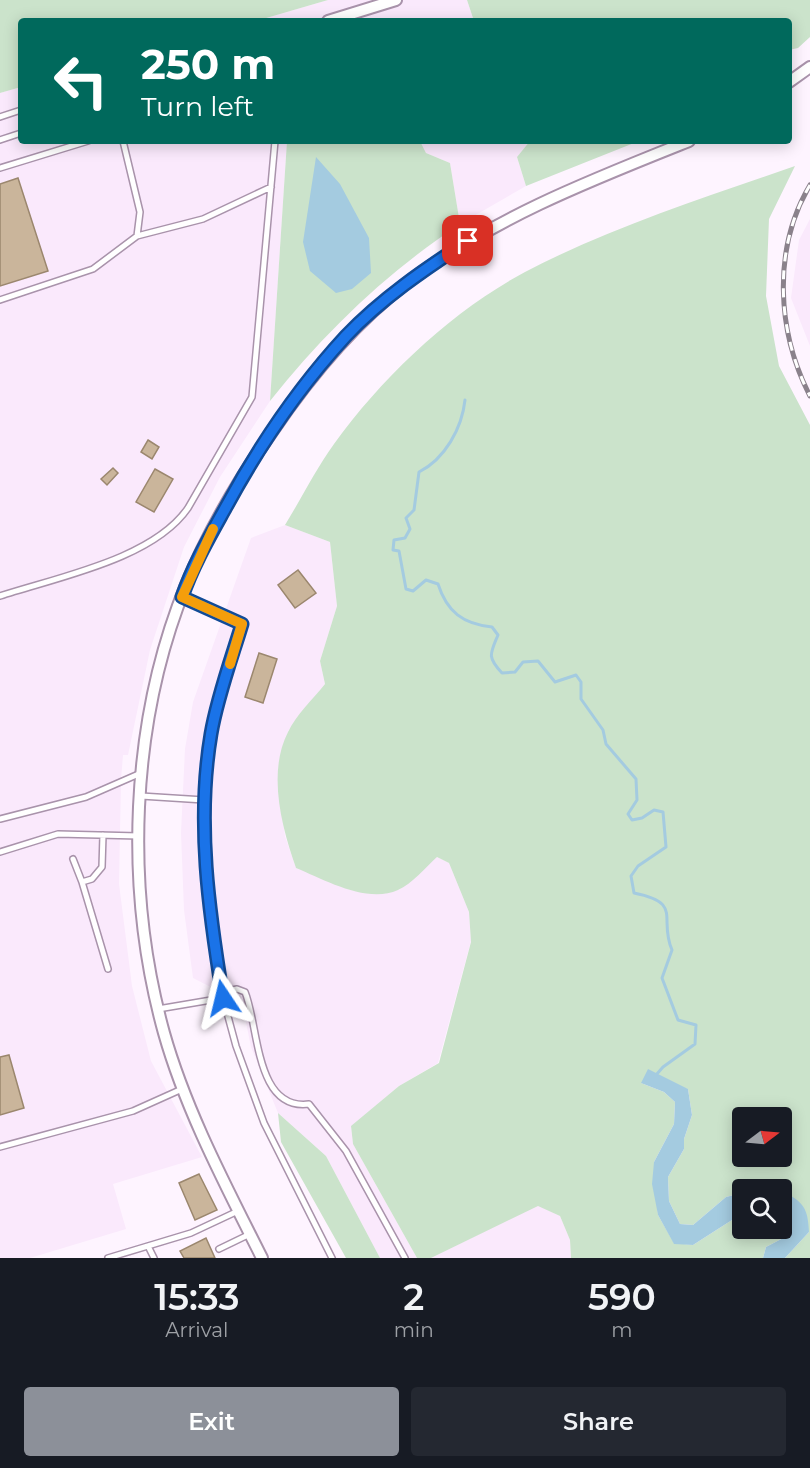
<!DOCTYPE html>
<html lang="en">
<head>
<meta charset="utf-8">
<style>
	body { margin:0; font-family:Montserrat,sans-serif; background:#242831; color:#f1f3f6; height:100vh; display:flex; flex-direction:column; font-size:22px; white-space:nowrap }
	* { box-sizing:border-box; margin:0 }
	p { font-size:20px; color:#9ea1a6 }
	.icon { flex:none; width:33px; height:33px; fill:none; stroke:currentColor; stroke-width:2; stroke-linecap:round; stroke-linejoin:round }
	.map { position:relative; height:1258px; overflow:hidden }
	.side { display:flex; flex-direction:column; background:#171b24; flex:1 }
	.side>* { flex:none }
	.guide { position:absolute; left:18px; top:18px; width:774px; height:126px; border-radius:6px; box-shadow:0 3px 15px #0003; background:#00695c; color:#fff; overflow:hidden }
	.needle { width:39px; rotate:74deg }
	.buttons { position:absolute; left:732px; top:1107px; display:grid; gap:12px }
	.buttons a { display:grid; place-items:center; width:60px; height:60px; border-radius:6px; background:#171b24; box-shadow:0 3px 15px #0003; font-size:30px }
	.pin { position:absolute; display:grid; place-items:center; width:51px; height:51px; color:#fff; margin:-26px; border-radius:12px; box-shadow:0 3px 9px #0006 }
	.me { position:absolute; width:66px; margin:-33px; rotate:350deg; stroke-linejoin:round; filter:drop-shadow(0 0 4px #0008) }
	.turn { display:flex; align-items:center; gap:21px; height:126px; padding:0 24px; font-size:27px }
	.turn .icon { width:78px; height:78px; stroke-width:2.5 }
	.turn b { display:block; font-size:42px; line-height:51px }
	.eta { display:flex; justify-content:space-evenly; align-items:center; height:102px; text-align:center }
	.eta b { font-size:36px; font-weight:600; line-height:42px }
	.primary-button { display:flex; gap:12px; margin-top:auto; padding:12px 24px }
	.primary-button a { flex:1; height:69px; border-radius:6px; background:#8c9099; color:#fff; font-size:24px; font-weight:600; line-height:69px; text-align:center }
	.primary-button a+a { background:#242831; color:#f1f3f6 }
	.map>svg:first-child { display:block }
	.built { fill:#fae9fc }
	.green { fill:#cbe3cb; fill-rule:evenodd }
	.water { fill:#a4cbe0 }
	.lines { fill:none; stroke-linecap:round; stroke-linejoin:round }
	.stream { stroke:#a4cbe0; stroke-width:3 }
	.building { fill:#cab59b; stroke:#9b876e; stroke-width:1.5 }
	.service-casing { stroke:#a993ab; stroke-width:8 }
	.minor-casing { stroke:#a993ab; stroke-width:14 }
	.service { stroke:#fff; stroke-width:5 }
	.minor { stroke:#fff; stroke-width:10 }
	.rail-casing { stroke:#8a818b; stroke-width:5 }
	.rail { stroke:#fff; stroke-width:3; stroke-dasharray:9; stroke-linecap:butt }
	.route-casing { stroke:#114b97; stroke-width:15 }
	.route { stroke:#1a73e8; stroke-width:10 }
	.slow { stroke:#f59e0b; stroke-width:10 }
</style>
</head>
<body>
<div class="map">
<svg width="810" height="1258" viewBox="0 0 810 1258">
	<rect width="100%" height="100%" fill="#fef4ff"/>
	<path class="built" d="M328 0H467L474 21H256Z
		M21 87V141H287L270 401 220 477 184 547 150 650 128 755H123L121 780 119 884 132 986 151 1061 202 1157 113 1184 126 1229 30 1258H0V93Z
		M420 141H530L517 157 526 186 460 224 450 163 426 153Z
		M810 219V346L791 298 799 240Z
		M285 525 330 542 337 606 320 661 325 684 288 731 278 784 285 836 296 868 399 890 437 857 449 863 469 912 471 941 438 1063 399 1086 351 1127 353 1144 417 1258H380L326 1156 278 1113 251 1047 242 1003 193 978 184 910 181 833 185 749 193 702 251 538Z
		M538 1205 560 1216 570 1240 571 1258H431Z"/>
	<path class="green" d="M0 0H328L256 21H21V87L0 93Z
		M467 0H810V37L798 48 789 50V21H474Z
		M287 141H420L426 153 450 163 460 224C386 273 325 332 270 401Z
		M530 141H639L526 186 517 157Z
		M795 166 769 219 766 296 779 366 810 425V1258H785L809 1232 782 1190H742V1193L726 1197 693 1225 680 1224 669 1201 668 1177 684 1149V1139L692 1115 688 1089 641 1083 664 1092 675 1102 674 1124 654 1162 658 1215 674 1243 693 1245 732 1220 742 1217V1228H782L783 1209 792 1218 787 1236 766 1247 763 1258H571L570 1240 560 1216 538 1206 431 1258H417L353 1144 351 1126 399 1086 439 1063 471 942 469 912 449 863 437 857C426 867 412 884 398 890 367 904 325 880 296 868 282 828 267 773 288 732 296 715 313 699 325 684L320 661 337 606 330 542 285 525C301 499 316 469 334 444 383 376 452 311 525 272 611 227 704 198 795 166ZM742 1118H782V1156H742Z
		M278 1113 326 1156 380 1258H346L281 1142Z"/>
	<path class="water" d="M316 157 340 184 369 238 371 273 352 289 336 293 310 271 303 242Z
		M648 1069 688 1089 692 1115 684 1139V1149L668 1177 669 1201 680 1224 693 1225 726 1197 742 1193V1217L732 1220 693 1245 674 1244 658 1215 652 1184 654 1162 674 1124 675 1102 664 1092 641 1083Z
		M782 1191C803 1202 808 1207 809 1232L785 1258H763L766 1247 787 1236 792 1218 782 1209Z"/>
	<g class="lines">
		<path class="stream" d="M465 400C462 428 445 459 419 472L414 510 406 518 410 529 405 538 394 540 393 550 399 551 406 589 413 591 426 580 438 584C447 612 463 624 492 627L498 635C490 654 487 657 502 673L515 672 523 662 538 661 555 682 576 675 581 682V699L603 730 606 744 636 779 637 800 628 814 632 820 642 818 654 810 663 812 666 847 638 866 631 876 634 893C684 903 658 918 672 950L662 978 678 1020 696 1025 695 1044 663 1067 656 1075"/>
	</g>
	<path class="building" d="M18 178 48 271 0 286V184Z
		M148 440 159 447 152 459 141 452Z
		M113 468 118 473 107 485 101 479Z
		M155 469 173 479 154 512 136 502Z
		M298 570 316 593 295 608 278 585Z
		M259 653 277 659 263 703 245 697Z
		M9 1055 24 1108 0 1115V1057Z
		M199 1174 217 1210 195 1220 179 1183Z
		M206 1238 215 1258H184L180 1251Z"/>
	<g class="lines">
		<defs>
			<path id="service" d="M0 117 21 110
				M0 140 21 133
				M0 168 88 141
				M137 236 203 219 271 187
				M0 300 93 269 137 236 140 212 123 141
				M0 596C58 577 153 559 188 508L252 397 275 141
				M182 596 242 624C231 660 217 698 211 734 196 821 209 912 223 998
				M141 796 204 800
				M0 819 86 797 141 773
				M103 835 102 867 92 879 82 882 108 969
				M0 852 58 834 139 836
				M73 859 82 882
				M222 992 237 989 245 992C259 1026 255 1111 309 1104L346 1151 405 1258
				M158 1009 223 998 236 1046 264 1123 332 1258
				M0 1147 133 1111 182 1089
				M148 1246 154 1258
				M219 1249 250 1234
				M108 1258 191 1233 238 1211"/>
			<path id="minor" d="M328 21 396 0
				M789 82 810 67
				M262 1258C226 1186 186 1111 164 1033 124 889 130 723 186 585 208 531 239 479 272 432 310 376 354 323 408 282 493 218 591 180 689 141"/>
		</defs>
		<use href="#service" class="service-casing"/>
		<use href="#minor" class="minor-casing"/>
		<use href="#service" class="service"/>
		<use href="#minor" class="minor"/>
		<defs>
			<path id="rail" d="M810 185C772 249 777 332 810 396"/>
		</defs>
		<use href="#rail" class="rail-casing"/>
		<use href="#rail" class="rail"/>
	</g>
	<g class="lines">
		<defs>
			<path id="route" d="M223 998C209 912 196 822 211 734 217 698 231 660 242 624L182 597C193 565 210 536 226 507 259 446 299 387 346 336 381 299 425 269 468 241"/>
		</defs>
		<use href="#route" class="route-casing"/>
		<use href="#route" class="route"/>
		<path class="slow" d="M213 529 182 597 242 624 230 664"/>
	</g>
</svg>
<div class="buttons">
<a><svg class="needle" viewBox="-14 -14 28 28"><path d="M0-13l5 13h-10z" fill="#e53935"/><path d="M0 13l5-13h-10z" fill="#9ea1a6"/></svg></a>
<a><svg class="icon" aria-label="search" viewBox="0 0 24 24"><circle cx="10" cy="10" r="6"/><path d="M15 15l6 6"/></svg></a>
</div>
<div class="pin" style="left:468px;top:241px;background:#d93025"><svg class="icon" aria-label="arrive" viewBox="0 0 24 24"><path d="M6 21V4h12l-3 4 3 4H6"/></svg></div>
<svg class="me" style="left:223px;top:998px" viewBox="-20 -20 40 40"><path d="M0-17L14 15 0 8-14 15z" fill="#1a73e8" stroke="#fff" stroke-width="4"/></svg>
<div class="guide">
<div class="turn"><svg class="icon" aria-label="left" viewBox="0 0 24 24"><path d="M17 20v-9H6M10 6l-5 5 5 5"/></svg><div><b>250 m</b>Turn left</div></div>
</div>
</div>
<section class="side">
<div class="eta">
<div><b>15:33</b><p>Arrival</p></div>
<div><b>2</b><p>min</p></div>
<div><b>590</b><p>m</p></div>
</div>
<div class="primary-button"><a>Exit</a><a>Share</a></div>
</section>
</body>
</html>
